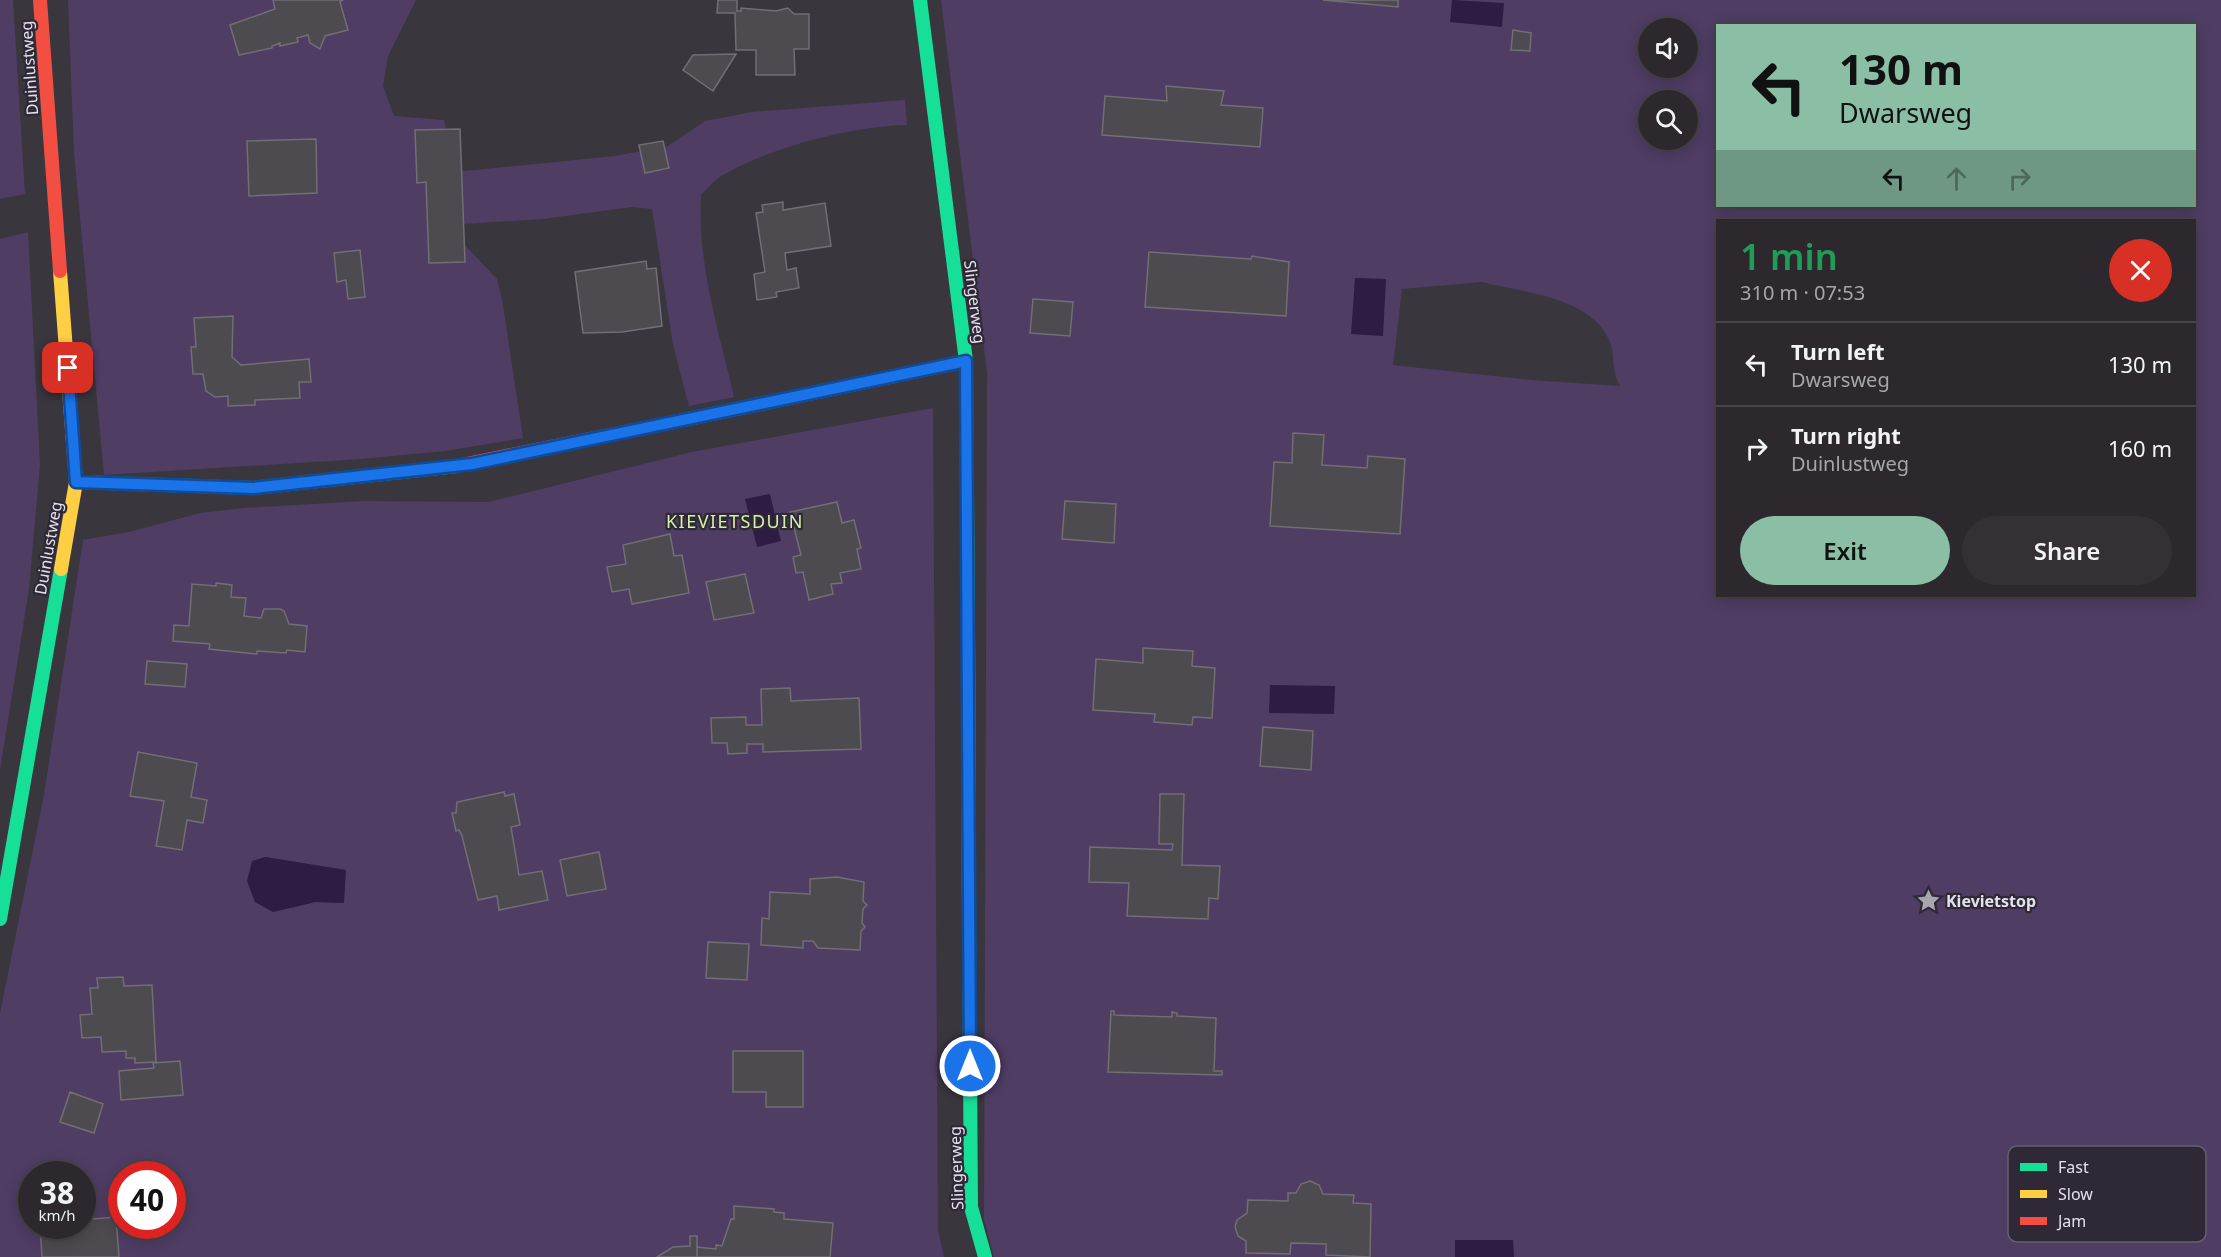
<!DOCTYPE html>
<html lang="en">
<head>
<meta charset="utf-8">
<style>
	body { margin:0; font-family:"Noto Sans",sans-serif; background:#343036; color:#f1f3f6; height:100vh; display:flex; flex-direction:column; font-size:22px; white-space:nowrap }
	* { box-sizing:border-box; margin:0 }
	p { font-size:20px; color:#a6a6aa }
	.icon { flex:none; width:33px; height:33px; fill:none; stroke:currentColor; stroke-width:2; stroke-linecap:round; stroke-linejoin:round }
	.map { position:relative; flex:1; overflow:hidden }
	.side { position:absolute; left:1716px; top:219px; width:480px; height:378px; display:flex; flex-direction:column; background:#2c282e; border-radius:0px; box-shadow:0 3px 15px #0003,0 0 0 2px #48444a }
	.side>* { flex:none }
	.banner { position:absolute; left:1716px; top:24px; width:480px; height:183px; border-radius:0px; box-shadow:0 3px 15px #0003,0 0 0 2px #48444a; background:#8abfa5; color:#111; overflow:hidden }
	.buttons { position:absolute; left:1638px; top:18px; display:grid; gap:12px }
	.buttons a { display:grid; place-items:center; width:60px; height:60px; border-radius:50%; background:#2c282e; box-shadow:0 3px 15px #0003,0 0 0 2px #48444a; font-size:30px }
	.speed { position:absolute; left:18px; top:1161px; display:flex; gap:12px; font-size:30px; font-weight:700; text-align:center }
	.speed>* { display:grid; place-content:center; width:78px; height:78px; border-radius:50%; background:#2c282e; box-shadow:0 3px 15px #0003,0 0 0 2px #48444a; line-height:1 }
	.speed small { font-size:15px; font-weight:400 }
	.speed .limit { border:9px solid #d22; background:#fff; color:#111 }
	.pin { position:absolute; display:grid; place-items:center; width:51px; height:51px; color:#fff; margin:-26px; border-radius:12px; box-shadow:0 3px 9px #0006 }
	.me { position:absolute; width:66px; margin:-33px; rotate:0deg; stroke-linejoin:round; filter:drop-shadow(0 0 4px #0008) }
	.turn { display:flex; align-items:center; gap:21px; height:126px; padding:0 24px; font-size:27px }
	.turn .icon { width:78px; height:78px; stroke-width:2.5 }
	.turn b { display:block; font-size:42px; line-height:51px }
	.lanes { display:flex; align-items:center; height:57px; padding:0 24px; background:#0003; justify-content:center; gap:30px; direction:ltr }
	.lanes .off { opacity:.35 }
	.round { display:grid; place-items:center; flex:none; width:63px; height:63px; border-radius:32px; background:#343036 }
	.summary { display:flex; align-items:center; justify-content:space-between; height:102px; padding:0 24px }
	h1 { font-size:36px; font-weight:600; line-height:45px; color:#1e9e55 }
	.action { display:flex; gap:12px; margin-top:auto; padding:12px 24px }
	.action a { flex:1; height:69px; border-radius:36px; background:#8abfa5; color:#111; font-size:24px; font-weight:600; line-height:69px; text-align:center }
	.action a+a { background:#343036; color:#f1f3f6 }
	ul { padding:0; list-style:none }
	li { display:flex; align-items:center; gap:18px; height:84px; padding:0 24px; border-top:2px solid #48444a }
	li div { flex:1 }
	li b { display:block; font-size:22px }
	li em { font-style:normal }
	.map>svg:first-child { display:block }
	.green { fill:#4f3d64; fill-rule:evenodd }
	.water { fill:#2f1c43 }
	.building { fill:#4d4a50; stroke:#726e76; stroke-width:1.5 }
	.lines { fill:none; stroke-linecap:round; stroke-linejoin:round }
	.fast { stroke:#16e098; stroke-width:14 }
	.slow { stroke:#ffcf43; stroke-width:14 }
	.jam { stroke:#f24e42; stroke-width:14 }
	.route-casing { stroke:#114b97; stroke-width:15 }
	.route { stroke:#1a73e8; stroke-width:10 }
	.labels { text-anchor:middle; stroke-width:4.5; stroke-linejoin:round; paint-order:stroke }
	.street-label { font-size:16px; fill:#e5e1eb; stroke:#2e2837 }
	.poi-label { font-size:16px; font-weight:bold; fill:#e5e1eb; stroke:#2e2837; text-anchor:start }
	.neighbourhood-label { font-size:18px; letter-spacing:1.5px; fill:#d6f0a6; stroke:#2e2837 }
	.key { fill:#2e2837; stroke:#65606d; stroke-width:1.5 }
	.key-label { font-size:16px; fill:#e5e1eb }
</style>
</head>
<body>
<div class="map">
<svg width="2221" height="1257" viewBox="0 0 2221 1257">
	<rect width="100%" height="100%" fill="#3a363e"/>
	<path class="green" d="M0 0H13L25 194 0 199Z
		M68 0H416L388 56 383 86 394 116 444 120 454 172 615 156 668 146 705 121 752 112 905 100 907 125C853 126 772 147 725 174 716 178 708 188 701 195 697 264 719 331 734 397L689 406 673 345 652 209 632 207 543 219 464 224 462 242 497 279 502 299 523 438 445 451 361 459 104 475 74 153Z
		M941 0H2221V1257H994L984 1219 987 373ZM1718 26H2194V206H1718ZM1648 28H1688V68H1648ZM1648 100H1688V140H1648ZM1718 220H2194V596H1718ZM1482 282C1525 293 1595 297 1611 345 1615 360 1611 368 1620 386L1531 380 1393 365 1402 289Z
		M28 232 40 465 29 589 0 770V239Z
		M933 408 938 1230 944 1257H0V1013L44 795 83 540 129 532 200 513 244 508 364 501 489 502 692 452ZM265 857 345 870 343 903 315 902 292 908ZM32 1174H82V1226H32ZM122 1174H172V1226H122Z"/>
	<path class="water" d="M1452 0 1504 3 1502 27 1450 22Z
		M1355 278 1386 279 1383 336 1351 334Z
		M770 494 781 541 757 547 745 499Z
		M1270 685 1335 686 1334 714 1269 713Z
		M265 857 346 870 344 903 315 902 273 912 255 902 247 881 252 861Z
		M1455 1240H1513L1514 1257H1455Z"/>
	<path class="building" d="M273 0H343L340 2 348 30 325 36 320 49 310 43 308 35 297 38 298 42 280 46V43L272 46V48L239 55 230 25 275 9Z
		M718 0H737V11H741V8L776 11 788 8 794 14H809V49H794L795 75H756V50H736L735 13H717Z
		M1323 0H1398V7Z
		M1513 30 1531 33 1530 51 1511 50Z
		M736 54 713 91 683 70 693 55Z
		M1166 86 1224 91 1221 105 1263 108 1260 147 1102 135 1105 96 1167 101Z
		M460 129 465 262 429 263 426 182 417 183 415 130Z
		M316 139 317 193 249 196 247 141Z
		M663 141 669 168 645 173 639 145Z
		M783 202V210L825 203 831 246 785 253 787 270 796 268 799 288 776 292 777 297 757 300 754 274 765 272 756 213 763 212 762 205Z
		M360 250 365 297 348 299 346 280 337 282 334 253Z
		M1149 252 1251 259 1252 256 1289 262 1286 316 1145 307Z
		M646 261 647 269 656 268 662 326 622 332 583 333 575 272Z
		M1033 299 1073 302 1070 336 1030 333Z
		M233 316 232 357 241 365 309 359 311 382H299L300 398 255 400V405L228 406V396L215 397 206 391 203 374H193L191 347H196L194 318Z
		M1293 433 1324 435 1322 465 1367 468 1368 456 1405 459 1400 534 1270 526 1274 462 1292 463Z
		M1065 501 1116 504 1114 543 1062 539Z
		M837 502 842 523 854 520 861 548 857 549 861 569 840 573 842 583 831 584 833 594 809 600 803 572 796 573 793 557 801 555 790 512Z
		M670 534 674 556 682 555 689 593 632 604 629 589 612 592 607 567 626 564 623 545Z
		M745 574 754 613 714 620 706 582Z
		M216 583 232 585 231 597 246 598 244 616 261 618 264 609H280L284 611 289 624 307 626 305 652 287 650 286 653 257 651V654L209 649 210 644 173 641 174 625 189 626 192 584 216 586Z
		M1143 648 1193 651 1192 666 1215 668 1212 718 1193 717 1192 725 1154 722 1155 714 1093 710 1096 659 1143 663Z
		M147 661 187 664 185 687 145 684Z
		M790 688 791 701 859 698 861 749 763 752V744H747V753L728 754 727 743H712L711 718 746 717V725H762L761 689Z
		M1263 727 1313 731 1311 770 1260 766Z
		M138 752 197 763 191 797 207 800 203 823 187 820 182 850 156 846 164 801 130 796Z
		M504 792 505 796 514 794 520 825 511 827 519 875 542 871 548 900 499 910 497 896 478 900 462 836 459 830 456 831 452 813H456L457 802Z
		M1160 794H1184L1182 865 1220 866 1218 899 1209 898 1208 919 1127 916 1129 883 1089 882 1090 847 1172 850 1173 844H1159Z
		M599 852 606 889 567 896 560 860Z
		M837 877 864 882 863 901 867 905 863 909 862 923 865 927 861 931 860 950 818 948 813 941H803V948L761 945 762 918 769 919 770 892 810 894V879Z
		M708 942 749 944 747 980 706 978Z
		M123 977 124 986 152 985 156 1062 135 1063V1058H126V1051L102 1052 101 1037 82 1038 80 1015 92 1014 90 988H98L97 978Z
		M1111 1011H1114V1015L1172 1017V1012L1177 1013V1016L1216 1018 1214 1071H1222V1075L1108 1072Z
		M733 1051H803V1107H766V1092H733Z
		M180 1061 183 1095 121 1100 119 1071 154 1068 153 1063Z
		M70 1092 103 1104 94 1133 60 1122Z
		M1310 1181 1319 1185 1323 1194 1354 1195 1353 1203 1371 1204 1370 1257 1326 1255V1244L1291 1243 1290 1254 1246 1253V1241L1238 1236 1235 1227 1237 1220 1247 1213 1248 1200 1288 1201V1193H1296L1301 1184Z
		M734 1206 774 1209V1212L784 1213V1219L833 1223 830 1257H697V1247L716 1249V1245L722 1246 731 1219H734Z
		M82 1212H93V1219L116 1217 119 1257H42L40 1226H82Z
		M690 1236H697V1257H657L673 1247 690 1246Z"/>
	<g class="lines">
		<path class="fast" d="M920 0 966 361 968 618
			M76 482 253 488 457 466
			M0 919 61 569
			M969 933 971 1207 985 1257"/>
		<path class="slow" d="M60 271 76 482 61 569
			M669 423 966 361
			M968 618 969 933"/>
		<path class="jam" d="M40 0 60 271
			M457 466 669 423"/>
	</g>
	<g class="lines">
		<defs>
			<path id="route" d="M68 368 76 482 253 488 472 464 966 361 970 1066"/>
		</defs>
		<use href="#route" class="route-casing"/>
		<use href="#route" class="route"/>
	</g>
	<defs>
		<symbol id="sight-bare" viewBox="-9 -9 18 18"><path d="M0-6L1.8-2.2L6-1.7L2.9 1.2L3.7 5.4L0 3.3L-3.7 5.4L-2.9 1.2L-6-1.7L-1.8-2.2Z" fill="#a9a5ae" stroke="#2e2837" stroke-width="2.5" paint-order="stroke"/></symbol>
	</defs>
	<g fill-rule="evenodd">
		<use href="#sight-bare" x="1912" y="884" width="33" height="33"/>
	</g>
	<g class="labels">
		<g class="street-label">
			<text transform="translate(29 68) rotate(-94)" y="6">Duinlustweg</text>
			<text transform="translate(975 302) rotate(83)" y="6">Slingerweg</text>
			<text transform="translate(48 548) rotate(-80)" y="6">Duinlustweg</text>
			<text transform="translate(956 1168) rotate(-92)" y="6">Slingerweg</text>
		</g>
		<g class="poi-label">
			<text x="1946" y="907">Kievietstop</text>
		</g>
		<g class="neighbourhood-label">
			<text x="735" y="528">KIEVIETSDUIN</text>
		</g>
	</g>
	<rect x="2008" y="1146" width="198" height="96" rx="9" class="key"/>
	<rect x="2020" y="1163" width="27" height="8" fill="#16e098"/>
	<rect x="2020" y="1190" width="27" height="8" fill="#ffcf43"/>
	<rect x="2020" y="1217" width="27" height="8" fill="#f24e42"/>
	<g class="key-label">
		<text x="2058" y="1173">Fast</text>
		<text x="2058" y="1200">Slow</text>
		<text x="2058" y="1227">Jam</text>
	</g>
</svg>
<div class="buttons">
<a><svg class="icon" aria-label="sound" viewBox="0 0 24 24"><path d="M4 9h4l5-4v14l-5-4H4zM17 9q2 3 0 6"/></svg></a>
<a><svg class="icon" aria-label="search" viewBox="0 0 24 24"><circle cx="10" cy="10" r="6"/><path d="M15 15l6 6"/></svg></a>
</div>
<div class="speed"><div>38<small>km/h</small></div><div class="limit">40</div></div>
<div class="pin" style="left:68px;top:368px;background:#d93025"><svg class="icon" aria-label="arrive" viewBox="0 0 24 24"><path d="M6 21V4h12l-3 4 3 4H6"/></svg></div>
<svg class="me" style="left:970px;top:1066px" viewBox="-20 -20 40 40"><circle r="17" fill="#1a73e8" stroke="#fff" stroke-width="3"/><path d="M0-11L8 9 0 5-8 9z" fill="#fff"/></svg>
<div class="banner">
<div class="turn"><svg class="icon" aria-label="left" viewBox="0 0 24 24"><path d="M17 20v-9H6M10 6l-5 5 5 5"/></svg><div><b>130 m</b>Dwarsweg</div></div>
<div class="lanes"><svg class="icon" aria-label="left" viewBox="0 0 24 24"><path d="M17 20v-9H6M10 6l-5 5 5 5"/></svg><svg class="icon off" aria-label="ahead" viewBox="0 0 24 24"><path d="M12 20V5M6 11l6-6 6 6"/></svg><svg class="icon off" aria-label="right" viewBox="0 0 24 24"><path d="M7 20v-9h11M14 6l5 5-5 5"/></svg></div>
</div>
<section class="side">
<div class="summary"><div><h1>1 min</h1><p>310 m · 07:53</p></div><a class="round" style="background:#d93025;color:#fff"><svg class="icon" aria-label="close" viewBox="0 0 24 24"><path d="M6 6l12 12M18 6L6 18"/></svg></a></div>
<ul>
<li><svg class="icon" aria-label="left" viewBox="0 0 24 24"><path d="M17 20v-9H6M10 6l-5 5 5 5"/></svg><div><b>Turn left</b><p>Dwarsweg</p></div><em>130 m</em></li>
<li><svg class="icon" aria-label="right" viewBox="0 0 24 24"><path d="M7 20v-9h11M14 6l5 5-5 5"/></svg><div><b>Turn right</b><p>Duinlustweg</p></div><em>160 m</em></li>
</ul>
<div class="action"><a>Exit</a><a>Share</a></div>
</section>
</div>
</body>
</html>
